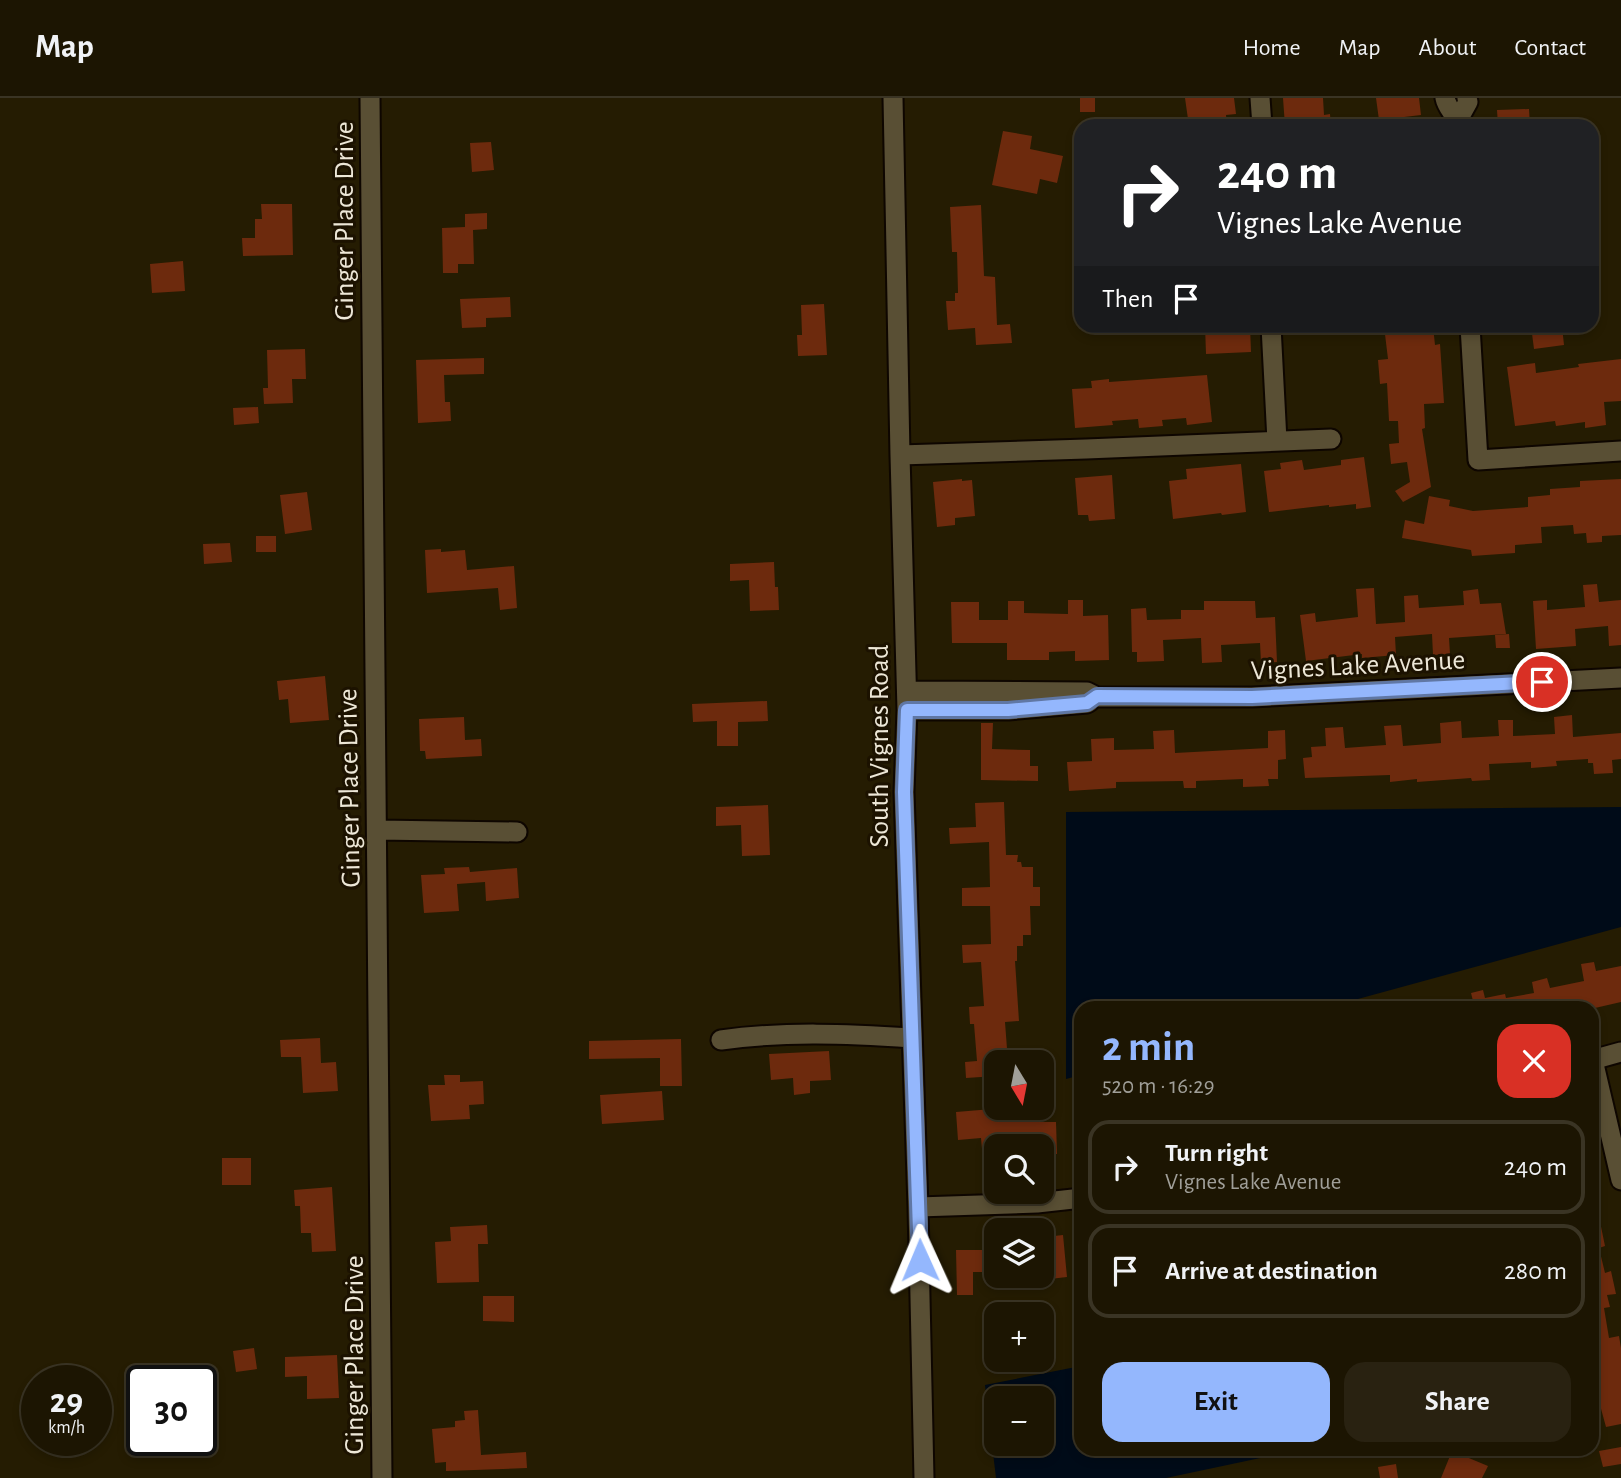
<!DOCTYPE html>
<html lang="en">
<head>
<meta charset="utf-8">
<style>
	body { margin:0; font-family:"Alegreya Sans",sans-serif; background:#292211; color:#f1f3f6; height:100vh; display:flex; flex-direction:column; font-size:26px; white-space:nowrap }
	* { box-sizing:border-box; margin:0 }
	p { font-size:23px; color:#a09f99 }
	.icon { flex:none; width:38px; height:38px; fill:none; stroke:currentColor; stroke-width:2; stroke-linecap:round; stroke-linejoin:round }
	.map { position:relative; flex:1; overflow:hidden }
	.side { position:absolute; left:1074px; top:903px; width:525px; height:455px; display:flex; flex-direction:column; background:#1c1502; border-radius:21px; box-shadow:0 4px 10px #0003,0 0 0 2px #3a3424 }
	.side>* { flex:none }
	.banner { position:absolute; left:1074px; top:21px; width:525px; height:214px; border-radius:21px; box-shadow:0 4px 10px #0003,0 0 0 2px #3a3424; background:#202124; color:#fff; overflow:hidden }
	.needle { width:46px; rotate:170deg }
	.buttons { position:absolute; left:984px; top:952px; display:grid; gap:14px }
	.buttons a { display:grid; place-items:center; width:70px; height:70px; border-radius:14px; background:#1c1502; box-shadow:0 4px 10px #0003,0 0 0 2px #3a3424; font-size:35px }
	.speed { position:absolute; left:21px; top:1267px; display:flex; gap:14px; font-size:35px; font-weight:700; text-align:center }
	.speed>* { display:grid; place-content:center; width:91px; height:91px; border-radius:50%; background:#1c1502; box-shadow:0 4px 10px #0003,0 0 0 2px #3a3424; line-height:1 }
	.speed small { font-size:18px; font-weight:400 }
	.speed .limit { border:4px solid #111; border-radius:10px; background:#fff; color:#111 }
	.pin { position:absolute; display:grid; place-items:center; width:60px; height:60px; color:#fff; margin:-30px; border:4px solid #fff; border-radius:50%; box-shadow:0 2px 7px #0007 }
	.me { position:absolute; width:77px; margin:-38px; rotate:359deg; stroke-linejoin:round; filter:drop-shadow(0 0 5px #0008) }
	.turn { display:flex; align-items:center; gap:24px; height:147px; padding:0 28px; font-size:32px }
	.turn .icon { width:91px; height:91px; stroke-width:2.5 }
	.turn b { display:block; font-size:49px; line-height:60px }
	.then { display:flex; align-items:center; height:66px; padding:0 28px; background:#0003; gap:14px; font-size:26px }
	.round { display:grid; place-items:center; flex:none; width:74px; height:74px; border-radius:21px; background:#292211 }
	.overview { display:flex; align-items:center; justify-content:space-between; height:119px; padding:0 28px }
	h1 { font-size:42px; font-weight:700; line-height:52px; color:#94b7fd }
	.cta { display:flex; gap:14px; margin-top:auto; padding:14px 28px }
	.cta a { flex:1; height:80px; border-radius:21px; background:#94b7fd; color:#111; font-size:28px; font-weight:700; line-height:80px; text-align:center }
	.cta a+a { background:#292211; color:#f1f3f6 }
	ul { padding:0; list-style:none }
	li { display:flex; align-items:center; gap:21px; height:94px; margin:0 14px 10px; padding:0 14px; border:4px solid #3a3424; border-radius:21px }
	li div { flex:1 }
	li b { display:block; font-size:26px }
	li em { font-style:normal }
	header { display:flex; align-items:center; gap:42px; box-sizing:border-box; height:98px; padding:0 35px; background:#1c1502; border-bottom:2px solid #3a3424 }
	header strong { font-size:33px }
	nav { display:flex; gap:38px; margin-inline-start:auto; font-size:24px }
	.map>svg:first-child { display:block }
	.water { fill:#000b18; fill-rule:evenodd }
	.building { fill:#6d2a0d }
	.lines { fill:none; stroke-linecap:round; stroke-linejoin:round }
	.minor-casing { stroke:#0e0600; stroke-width:23 }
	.minor { stroke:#594f34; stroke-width:19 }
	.route-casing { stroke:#6077a4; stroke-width:18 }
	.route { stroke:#94b7fd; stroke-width:12 }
	.labels { text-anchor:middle; stroke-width:6; stroke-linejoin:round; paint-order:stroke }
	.street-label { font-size:28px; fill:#ede7d7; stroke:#1c1200 }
</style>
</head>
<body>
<header>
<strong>Map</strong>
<nav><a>Home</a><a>Map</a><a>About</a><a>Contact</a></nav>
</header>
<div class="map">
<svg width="1621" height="1380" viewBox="0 0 1621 1380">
	<rect width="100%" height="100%" fill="#251c02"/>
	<path class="water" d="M1621 709V829L1325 910H1082L1081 977 1066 981V714Z
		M1081 1268 1082 1351H1303L1166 1380H996L985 1287ZM996 1300H1041V1346H996Z"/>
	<path class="building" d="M1080 0H1095V14H1080Z
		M1185 0H1234L1236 16 1226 17 1227 28H1189Z
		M1283 0H1323L1324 17 1330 16 1331 28H1285Z
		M1376 0H1419L1421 17 1379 22Z
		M1529 11 1530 28H1498L1497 12Z
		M1003 33 1032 38 1030 51 1063 58 1057 85 1040 81 1037 96 992 87Z
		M491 44 494 72 472 74 470 45Z
		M261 106H292L293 157 243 158 242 140H255V121H262Z
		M981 107 984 178 995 179 997 227 1010 226 1012 245 976 247 975 230 948 232 946 203H955V195H958L957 154H952L950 109Z
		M487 115V131L473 132 474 166H458V175H443L442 130 465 129V116Z
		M183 163 185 193 152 195 150 166Z
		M510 199 511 219 486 220V229L462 230 460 201Z
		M824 206 827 257 798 258 797 237H802L801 207Z
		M1205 228H1250L1251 254 1206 256Z
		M1384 228H1433L1435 247 1440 246 1444 305 1424 306 1425 330 1422 331 1431 389 1403 404 1395 393 1410 384 1407 364 1391 366 1389 346 1399 345 1398 323H1389L1387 285 1380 286 1378 262 1388 261Z
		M1531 228H1562L1564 247 1534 251Z
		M305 251 306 281H292L293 305 264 306 263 290H268L267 252Z
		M484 260V276L444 277 445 304H450L451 323 418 325 416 262Z
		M1621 261V303L1604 304 1606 327 1585 330V324L1556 328 1555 323 1515 328 1507 269 1535 265 1536 275 1579 269 1578 266Z
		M1207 277 1212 324 1187 327 1186 320 1162 322 1163 328 1139 330 1138 321 1112 323 1113 327 1075 330 1072 291 1092 290 1091 283 1109 281V284Z
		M258 309 259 325 234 327 233 310Z
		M1364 359 1371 409 1356 411V406L1329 409V407L1269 414 1264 373 1281 371 1280 365 1302 362 1304 372 1341 367V362Z
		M1241 366 1246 414 1222 417 1221 415 1173 421 1169 383 1187 381 1186 371Z
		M1112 377 1115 421 1089 423 1088 417H1078L1075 380Z
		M962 381V383L972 382 975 418 955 420V427L937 429 933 384Z
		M1621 381V437L1602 438V444L1587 445 1586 435 1574 436 1573 427 1541 429 1542 445 1515 447V455L1472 458 1471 452 1402 440 1405 422 1424 426 1429 398 1450 402 1449 408 1473 413 1528 409V399L1550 397V391L1580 389V383Z
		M307 394 312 432 285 436 280 397Z
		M256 438H276V454H256Z
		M230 445 232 464 204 466 203 446Z
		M441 451V454L465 452 467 472 514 468 517 510 500 512 498 490 427 495 425 452Z
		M774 464 775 489H778L779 512 750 513 749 482 730 483V466Z
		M1597 486 1599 504 1621 502V547L1609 548 1608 528 1575 531 1576 548 1536 551 1533 503 1547 502V512L1585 509 1583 487Z
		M1374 490 1376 526 1405 524 1404 498 1418 497 1419 510 1464 507 1463 493 1478 491 1480 506 1501 505 1506 536 1449 540 1450 556 1433 557 1432 536 1395 539 1396 557 1362 560V556L1306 563 1300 517 1315 515 1316 524 1358 519 1356 491Z
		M1068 502H1083V518L1108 517 1109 562 1075 563V553L1049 554V562H1007V545H952L951 504H979V522H1008V503H1024V515L1068 516Z
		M1204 503H1255L1256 520 1275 519 1277 564 1261 565 1260 545 1221 547 1222 564 1202 565 1201 540 1163 542 1164 563 1137 564V554H1132L1131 511 1146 510 1147 522 1181 521V512H1204Z
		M1509 536 1510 550H1496L1495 537Z
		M325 578 329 622 290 625 288 601 279 602 277 583Z
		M767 603 768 623 738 624V648H717V623L693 624 692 606Z
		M1572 617 1573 639 1621 635V661L1612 662 1613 675 1594 676 1593 665H1588V661L1556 663 1557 668 1531 670V664L1489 666 1490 682 1472 683 1471 680 1417 684V681L1390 684V677L1305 680 1303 660 1312 659 1311 649 1326 648 1325 630 1343 629 1345 650 1386 647 1384 628 1401 627 1403 648 1441 645 1440 625 1461 623 1462 640 1499 638 1498 622H1513V638L1555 636 1554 619Z
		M464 619 465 642 481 641 482 658 426 661 425 653H420L419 621Z
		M981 625H993L992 651 1030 652V668H1038V683L981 682Z
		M1174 632 1175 655 1268 650V633L1285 632 1286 661 1278 662V681H1268L1269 688 1243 689V681L1196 683V690H1184L1183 683 1116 684V690L1069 693 1067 664 1092 663 1091 641 1114 640V652L1154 651 1153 633Z
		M1004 704 1006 757H1018L1017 764H1021L1022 769H1033V789H1040V808H1030L1031 837H1023V848H1017V863H1015L1019 923 1005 924 1008 964H996V978L966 980 965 964 977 963 974 926H970L969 909 984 908 981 864 963 865 962 847 991 846 990 808H962V790L990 789 989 744 950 746 949 730 976 729 975 705Z
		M768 707 770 757 742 758 741 727 716 728V709Z
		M469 769 470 774 517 770 519 800 486 803 485 784 457 786 459 813 424 815 421 777 445 776 444 770Z
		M1594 864 1596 873 1621 868V904L1595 910H1466V905L1473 903 1471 895 1483 892 1485 900 1505 896 1506 900 1534 895 1532 884 1547 880 1550 890 1584 883 1581 866Z
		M320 940 321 965 336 964 338 993 303 995 301 959H281L280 942Z
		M681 941 682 988H660V960L589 961V943Z
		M829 953 831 982 810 983V995L794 997 793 980 771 982 769 956Z
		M444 977H460V984L483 983 484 1006 469 1007 470 1021 431 1023 428 987H445Z
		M662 993 664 1022 602 1026 600 997Z
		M992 1011 993 1017 1030 1016V1024H1056L1057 1056H1041V1048H995L996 1073H984L981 1040 958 1042 956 1014Z
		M222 1060H251V1087H222Z
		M332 1089 336 1153 312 1154 311 1135H301L300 1108H295L294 1092Z
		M1592 1114H1598L1605 1148 1599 1150 1605 1175 1611 1173 1616 1196 1607 1197 1610 1209 1604 1210 1609 1240 1619 1238 1621 1250V1326L1606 1329 1600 1307 1592 1309Z
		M487 1127 488 1146H478L479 1184 437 1185 435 1144 451 1143 450 1129Z
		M1063 1137 1067 1179 1041 1182V1155H1046L1045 1139Z
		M956 1152H996V1163L989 1164V1174H973V1197H957Z
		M483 1198H514V1224L483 1223Z
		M254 1250 257 1271 236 1274 233 1253Z
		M337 1257 339 1300 307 1301V1278L285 1279V1259Z
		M478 1312 481 1357 526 1354 527 1370 446 1373V1364L435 1365 432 1331 455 1329V1323L465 1322 464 1313Z
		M1621 1349V1366L1603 1369 1599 1353Z
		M1452 1353 1488 1368 1482 1380H1441Z
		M1396 1366 1398 1380H1380L1378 1369Z"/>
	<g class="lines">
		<defs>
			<path id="minor" d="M370 0 382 1380
				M893 0 900 357 907 612 904 694 918 1109 924 1380
				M1260 0 1262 28
				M1445 0C1447 11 1457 17 1458 28
				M1458 22 1468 4 1467 0
				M1271 228 1277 343
				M1470 228 1478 362 1621 353
				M900 357 1086 351 1331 341
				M907 593 1087 594 1097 599H1252L1621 580
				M907 612H1008L1087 605 1090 603
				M378 732 517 734
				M721 942C784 933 849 936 912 940
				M1592 962 1621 954
				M1593 962 1621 1082
				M918 1109 1037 1105 1082 1100"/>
		</defs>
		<use href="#minor" class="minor-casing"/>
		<use href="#minor" class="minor"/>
	</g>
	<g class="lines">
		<defs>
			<path id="route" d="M920 1162 904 694 907 612H1008L1087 605 1097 598 1252 599 1542 584"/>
		</defs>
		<use href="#route" class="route-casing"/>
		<use href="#route" class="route"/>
	</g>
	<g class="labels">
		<g class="street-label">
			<text transform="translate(343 123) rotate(-90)" y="10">Ginger Place Drive</text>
			<text transform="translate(1358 566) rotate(-3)" y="10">Vignes Lake Avenue</text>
			<text transform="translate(878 648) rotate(-90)" y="10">South Vignes Road</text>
			<text transform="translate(348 690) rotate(-91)" y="10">Ginger Place Drive</text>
			<text transform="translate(353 1257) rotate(-90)" y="10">Ginger Place Drive</text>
		</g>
	</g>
</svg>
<div class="buttons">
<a><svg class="needle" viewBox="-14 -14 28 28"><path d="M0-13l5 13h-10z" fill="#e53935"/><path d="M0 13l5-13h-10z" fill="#a09f99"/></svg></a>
<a><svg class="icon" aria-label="search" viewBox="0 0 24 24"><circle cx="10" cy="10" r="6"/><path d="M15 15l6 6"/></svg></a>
<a><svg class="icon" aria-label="layers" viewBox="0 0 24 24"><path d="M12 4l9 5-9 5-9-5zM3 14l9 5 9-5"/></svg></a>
<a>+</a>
<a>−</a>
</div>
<div class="speed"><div>29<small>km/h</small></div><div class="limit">30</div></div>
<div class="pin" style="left:1542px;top:584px;background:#d93025"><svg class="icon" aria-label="arrive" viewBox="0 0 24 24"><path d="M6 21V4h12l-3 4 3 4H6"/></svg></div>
<svg class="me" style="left:920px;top:1162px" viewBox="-20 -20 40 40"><path d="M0-17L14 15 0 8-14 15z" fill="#94b7fd" stroke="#fff" stroke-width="4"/></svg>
<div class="banner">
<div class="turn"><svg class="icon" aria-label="right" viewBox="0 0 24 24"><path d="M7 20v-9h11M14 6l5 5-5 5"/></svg><div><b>240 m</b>Vignes Lake Avenue</div></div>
<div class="then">Then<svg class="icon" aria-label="arrive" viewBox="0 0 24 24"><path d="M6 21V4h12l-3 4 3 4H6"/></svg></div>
</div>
<section class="side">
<div class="overview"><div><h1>2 min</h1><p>520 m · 16:29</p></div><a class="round" style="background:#d93025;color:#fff"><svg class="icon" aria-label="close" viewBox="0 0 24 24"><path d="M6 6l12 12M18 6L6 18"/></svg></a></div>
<ul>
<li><svg class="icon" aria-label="right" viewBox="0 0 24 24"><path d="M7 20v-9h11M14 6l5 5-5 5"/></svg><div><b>Turn right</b><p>Vignes Lake Avenue</p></div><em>240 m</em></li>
<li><svg class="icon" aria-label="arrive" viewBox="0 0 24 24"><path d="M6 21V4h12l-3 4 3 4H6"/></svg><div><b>Arrive at destination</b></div><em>280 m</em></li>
</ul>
<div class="cta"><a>Exit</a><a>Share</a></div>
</section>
</div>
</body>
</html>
